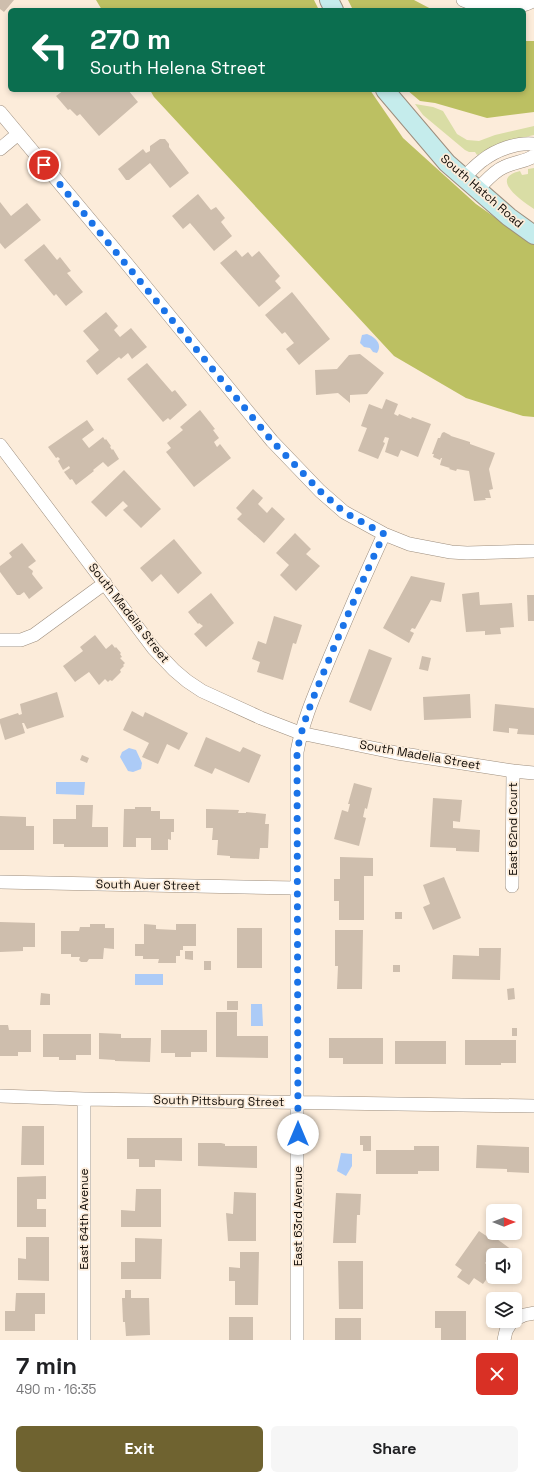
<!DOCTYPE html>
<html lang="en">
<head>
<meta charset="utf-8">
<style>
	body { margin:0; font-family:"Space Grotesk",sans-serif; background:#f6f6f6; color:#202124; height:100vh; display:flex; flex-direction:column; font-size:15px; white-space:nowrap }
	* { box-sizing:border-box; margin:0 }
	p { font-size:13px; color:#757577 }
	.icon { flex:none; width:22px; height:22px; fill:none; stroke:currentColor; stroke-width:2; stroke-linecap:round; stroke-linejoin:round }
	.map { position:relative; height:1340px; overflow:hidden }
	.side { display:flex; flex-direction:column; background:#fff; flex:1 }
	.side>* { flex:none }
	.guide { position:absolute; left:8px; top:8px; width:518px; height:84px; border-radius:6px; box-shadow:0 2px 6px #0003; background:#0b6e4f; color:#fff; overflow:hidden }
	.needle { width:26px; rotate:90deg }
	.fabs { position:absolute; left:486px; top:1204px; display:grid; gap:8px }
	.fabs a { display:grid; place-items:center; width:36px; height:36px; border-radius:6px; background:#fff; box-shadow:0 2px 6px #0003; font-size:20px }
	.pin { position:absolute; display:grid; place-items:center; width:34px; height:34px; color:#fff; margin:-17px; border:2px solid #fff; border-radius:50%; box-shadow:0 1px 4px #0007 }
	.me { position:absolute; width:44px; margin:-22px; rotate:0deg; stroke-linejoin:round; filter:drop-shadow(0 0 3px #0008) }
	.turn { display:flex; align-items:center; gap:14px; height:84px; padding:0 16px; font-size:18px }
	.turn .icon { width:52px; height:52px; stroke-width:2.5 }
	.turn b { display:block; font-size:28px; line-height:34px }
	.round { display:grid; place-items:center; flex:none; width:42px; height:42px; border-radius:6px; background:#f6f6f6 }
	.summary { display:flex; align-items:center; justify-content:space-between; height:68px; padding:0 16px }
	h1 { font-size:24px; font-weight:700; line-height:30px }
	.cta { display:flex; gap:8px; margin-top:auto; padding:8px 16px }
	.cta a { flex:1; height:46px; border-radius:6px; background:#6f6330; color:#fff; font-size:16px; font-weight:700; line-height:46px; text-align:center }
	.cta a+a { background:#f6f6f6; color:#202124 }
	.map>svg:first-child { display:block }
	.green { fill:#d9dda5 }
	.forest { fill:#bcc062 }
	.water { fill:#accbf7 }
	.building { fill:#cebead }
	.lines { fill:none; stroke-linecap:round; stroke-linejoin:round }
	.street-casing { stroke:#9d8e7e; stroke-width:14 }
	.secondary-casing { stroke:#9d8e7e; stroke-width:20 }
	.street { stroke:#fff; stroke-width:13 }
	.secondary { stroke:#c5ecec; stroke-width:18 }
	.route { stroke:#1a73e8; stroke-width:7; stroke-dasharray:0 12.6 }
	.labels { text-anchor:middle; stroke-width:3.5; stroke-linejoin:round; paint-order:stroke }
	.street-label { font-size:12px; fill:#100b06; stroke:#fcecda }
</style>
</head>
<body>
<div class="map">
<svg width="534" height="1340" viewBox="0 0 534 1340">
	<rect width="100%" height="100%" fill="#fcecda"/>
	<path class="green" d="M415 104 433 107 443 111 457 134 467 140 479 141 495 135 534 126V135C515 139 495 146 477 155L475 152H469L465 150 423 115Z
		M534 168V209C523 201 488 179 520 171L522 175 528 174V169Z"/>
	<path class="forest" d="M96 0H314L319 10H102Z
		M348 0H414L433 10H353Z
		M524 41H534V112L487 118 435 103 420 101 407 90H524Z
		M150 90H370L403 138 476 204 534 245V417L523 416 466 398 394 356 154 97Z"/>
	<path class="water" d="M367 334C375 337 383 344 377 353L373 352 370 348 364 347 360 343 362 335Z
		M129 748 136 750 142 763 141 769 133 772 128 771 120 757 122 752Z
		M56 782H85L84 795 56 794Z
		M135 974H163V985H135Z
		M251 1004H262L263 1026H251Z
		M341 1153 352 1154V1166L346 1176 337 1171Z"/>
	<path class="building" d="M0 0H14L4 12 0 9Z
		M64 90H128L138 102 99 136 80 114 77 116 70 109 68 110 56 96Z
		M160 139H165L169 144V147L189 173 170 188 150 163 129 180H126L118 169 143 149 146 153 150 151V146Z
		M198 194 211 210 216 207 225 218 221 222 232 236 214 251 190 223 183 229 172 216Z
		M0 202 11 216 27 203 41 220 5 249 0 243Z
		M44 244 57 260 60 257 71 271 67 273 83 292 66 306 56 294 54 296 24 260Z
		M236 250 242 257 248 252 252 257 259 251 280 276 275 281 281 288 259 307 220 263Z
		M292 292 330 339 299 365 286 349 294 343 285 332 282 334 265 315Z
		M106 312 118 326 114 330 120 337 131 328 147 347 132 359 128 353 121 359 119 357 97 375 86 361 99 350 83 331Z
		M360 354 384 373 367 394 350 395V403L338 393 316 395 315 370 337 369 349 355Z
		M147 363 172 392 175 390 187 405 170 420 168 418 163 422 127 379Z
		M386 399 398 404 394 414 398 416 399 414 411 419 412 417 431 424 418 457 401 450 398 457 385 452 389 438 385 437 383 442 385 443 378 459 358 451 367 428 361 426 369 404 382 409Z
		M200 410 215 429 213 430 219 438 214 442 217 447 220 444 231 458 194 487 166 452 171 448 167 443 183 430 180 427Z
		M87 420 94 430 82 439 89 448 103 437 105 440 106 439 111 446 110 447 112 450 113 449 119 459 108 467 103 462 93 470 94 471 76 485 72 479 70 480 64 472 70 468 69 466 63 470 58 461 60 459 58 457 56 458 48 447Z
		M444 432 450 435 451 436 470 442V444L495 453 489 469 493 489 489 490 491 498H485L486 500 474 501 469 471 457 469 456 471 449 469 450 468 440 465 442 458H441L440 460 433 457 434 454H432L438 438H440L442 433Z
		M124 470 161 509 141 528 123 510 128 506 123 501 106 517 91 502Z
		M253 489 263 498 258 504 267 513 272 507 285 519 264 543 237 519 242 514 236 508Z
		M295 533 311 549 306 554 320 566 296 591 280 575 289 565 276 553Z
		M174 539 202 573 178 594 161 574 152 582 140 568Z
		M22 543 36 561 28 567 33 571 32 574 43 588 29 599 24 592 20 595H17L0 572V566L12 557 9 553Z
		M411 576 445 583 441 602 431 600 415 629 412 628 410 631 414 633 409 643 383 628Z
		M479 592 480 605 512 603 514 627 500 628 501 634 485 635V631L466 632 462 594Z
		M211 593 234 623 206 647 194 634 203 626 199 623 198 624 188 612Z
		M527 595H534V621H528Z
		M274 616 302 625 296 644 293 643 283 680 257 672 260 662 252 659 258 641 266 644Z
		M95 635 106 649 112 644 115 648 116 647 121 653 120 654 122 657 120 658 125 663 123 665 124 666 120 670 121 672 112 681 110 680 108 682 105 679 99 685 89 672 75 682 63 666 83 651 80 647Z
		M369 649 392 658 371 711 349 702Z
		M422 656 431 658 428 671 419 669Z
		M57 692 64 717 27 729 24 723H22L25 733 5 740 0 723V719L18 713 19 715 22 714 20 704Z
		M470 694 471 718 424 720 423 697Z
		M495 704 534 708V735L517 734 518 729 509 728V733L493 731Z
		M132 711 143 717 145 712 188 733 179 750 167 744 158 764 142 757 149 743 123 730Z
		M206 737 240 752 243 747 261 755 249 783 215 768 212 774 194 766Z
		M82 755 89 758 87 763 80 760Z
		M354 783 372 788 367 809 365 808 363 817 366 818 359 846 334 839 342 810 348 812 350 804H348Z
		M433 798 462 800 460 822 453 821V828L480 830 479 852 456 851V848L430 847Z
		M76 805H93L92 827H108V847H64V844H53V819H76Z
		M135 807H151V811H160V819H174V832H171V840L168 839V850H151V838H136V847H123L124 809H135Z
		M206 809 239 810 238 813H246V812L266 814 265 824H269L268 848H260L259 859 230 858V856L217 855 218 840H212L213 828H206Z
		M0 816 26 817V826H34V850H0Z
		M340 857 373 858V876H364V920H339V901H334V879H340Z
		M444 877 461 918 433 930 423 907 430 904 423 885Z
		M395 912H402V919H395Z
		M0 922 35 923V947H23V951L0 952Z
		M90 924H105V928H114V949L104 948 103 959H89L87 962H81L79 960 80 957H71V954H61V931H79L80 927H90Z
		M144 924 156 925V929L176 930V924H196V946H183V950H180V956H176V963H158L159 959H143V956H135V944H144Z
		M237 928H262V968H237Z
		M335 930H363L362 989H337L338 966H335Z
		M479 948H501L500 980 452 979 453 955 479 956Z
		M185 951H193V960L185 959Z
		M204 961H211V970H204Z
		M393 965H400V972H393Z
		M514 988 515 999 508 1000 507 989Z
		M41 993 50 994V1005H40Z
		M227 1001H238V1010H227Z
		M216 1012H237V1036H268V1058L216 1057Z
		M0 1025H8L9 1030H31V1052H18V1056H0Z
		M512 1028H517V1036H512Z
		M161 1030H207V1052H191V1057H175V1053H161Z
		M99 1033 121 1034V1038H151L150 1062 115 1061V1060L99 1059Z
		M43 1034H91V1055H76V1060H59V1057H43Z
		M329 1038H383V1064H343V1058H329Z
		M465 1040H516V1063H501V1065H465Z
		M395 1041H446V1064H395Z
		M22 1126H44V1165H21Z
		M360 1136H371V1151H363V1145H360Z
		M127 1138H182V1161L155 1160V1167H139V1159H127Z
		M198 1143H221L225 1144V1146H257V1168L198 1166Z
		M477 1145 529 1147V1173L507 1172V1169L476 1168Z
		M414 1146H439V1171H418V1174H376V1150H414Z
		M46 1176V1199H37V1209H46V1227H17V1177Z
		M136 1189H161V1227H121V1210L135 1211Z
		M234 1192 256 1193V1241H228L226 1213 233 1214Z
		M336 1193 361 1194 360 1215H357L356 1243H333Z
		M479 1231 488 1237 490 1234 522 1257 515 1266V1255H493V1262L489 1259 485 1263 493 1270 483 1284 474 1278 469 1285 457 1277 462 1270 455 1265Z
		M26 1237H49V1281L18 1280V1258L26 1259Z
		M135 1238 162 1239 161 1279H121V1262H135Z
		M240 1252H259L258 1305H235V1281H229V1267L240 1268Z
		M338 1261H363V1309H339Z
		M125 1290H131V1298H149L150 1335 126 1336 125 1322H123L122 1298H125Z
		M16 1293H45V1314H35V1331H5V1311H15Z
		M435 1311H466V1340H441V1328H435Z
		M229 1317H253V1340H229Z
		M335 1318H361V1340H335Z"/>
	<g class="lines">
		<defs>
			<path id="street" d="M463 0 468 2C486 4 518 12 534 0
				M0 112 127 264 272 441 320 491 344 512 384 534 409 544 451 552 467 553 534 551
				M0 149 18 134
				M464 177C470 172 476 165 483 160 496 150 517 142 534 144
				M478 189C486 181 494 171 504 167 514 162 525 162 534 156
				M0 445 154 649 174 670 187 681 202 691 261 718 300 733 397 753 513 771 534 773
				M0 640H21L34 635 105 583
				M0 882 297 888
				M512 886 513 771
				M0 1096 84 1099 534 1106
				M84 1099V1340
				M515 1319 524 1315 534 1313
				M297 1340V752C303 719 317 689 330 657 347 616 365 575 384 534
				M504 1340 506 1331 512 1321"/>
			<path id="secondary" d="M329 0 334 10
				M385 90 447 163 509 217 534 235"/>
		</defs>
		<use href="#street" class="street-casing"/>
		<use href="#secondary" class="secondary-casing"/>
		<use href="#street" class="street"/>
		<use href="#secondary" class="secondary"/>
	</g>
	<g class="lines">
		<path class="route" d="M44 165 272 441 320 491 344 512 384 534C365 575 347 616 330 657 317 689 303 719 297 752L298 1134"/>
	</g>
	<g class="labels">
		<g class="street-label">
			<text transform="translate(482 191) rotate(41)" y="4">South Hatch Road</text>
			<text transform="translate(129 613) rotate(52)" y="4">South Madelia Street</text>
			<text transform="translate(420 755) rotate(10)" y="4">South Madelia Street</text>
			<text transform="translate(513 829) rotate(-90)" y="4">East 62nd Court</text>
			<text transform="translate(148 885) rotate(1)" y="4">South Auer Street</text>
			<text transform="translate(219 1101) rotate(1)" y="4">South Pittsburg Street</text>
			<text transform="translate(298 1216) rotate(-90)" y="4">East 63rd Avenue</text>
			<text transform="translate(84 1219) rotate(-90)" y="4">East 64th Avenue</text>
		</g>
	</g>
</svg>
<div class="fabs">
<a><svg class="needle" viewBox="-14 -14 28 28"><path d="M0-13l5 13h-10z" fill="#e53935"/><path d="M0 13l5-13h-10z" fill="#757577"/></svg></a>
<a><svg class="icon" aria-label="sound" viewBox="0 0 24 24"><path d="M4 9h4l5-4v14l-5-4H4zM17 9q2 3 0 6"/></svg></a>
<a><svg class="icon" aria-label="layers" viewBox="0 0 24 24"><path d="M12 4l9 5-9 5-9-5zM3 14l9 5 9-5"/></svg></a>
</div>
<div class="pin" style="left:44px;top:165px;background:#d93025"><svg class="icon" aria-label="arrive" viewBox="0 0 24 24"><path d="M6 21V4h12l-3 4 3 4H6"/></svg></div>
<svg class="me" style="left:298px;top:1134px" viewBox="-20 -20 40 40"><circle r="19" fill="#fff"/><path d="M0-13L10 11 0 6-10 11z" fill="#1a73e8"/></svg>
<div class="guide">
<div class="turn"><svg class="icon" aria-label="left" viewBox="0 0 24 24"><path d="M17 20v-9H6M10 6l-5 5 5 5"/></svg><div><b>270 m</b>South Helena Street</div></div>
</div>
</div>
<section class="side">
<div class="summary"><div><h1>7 min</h1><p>490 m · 16:35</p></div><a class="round" style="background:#d93025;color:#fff"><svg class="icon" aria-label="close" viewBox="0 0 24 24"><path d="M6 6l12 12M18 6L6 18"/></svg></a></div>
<div class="cta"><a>Exit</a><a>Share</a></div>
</section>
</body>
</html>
